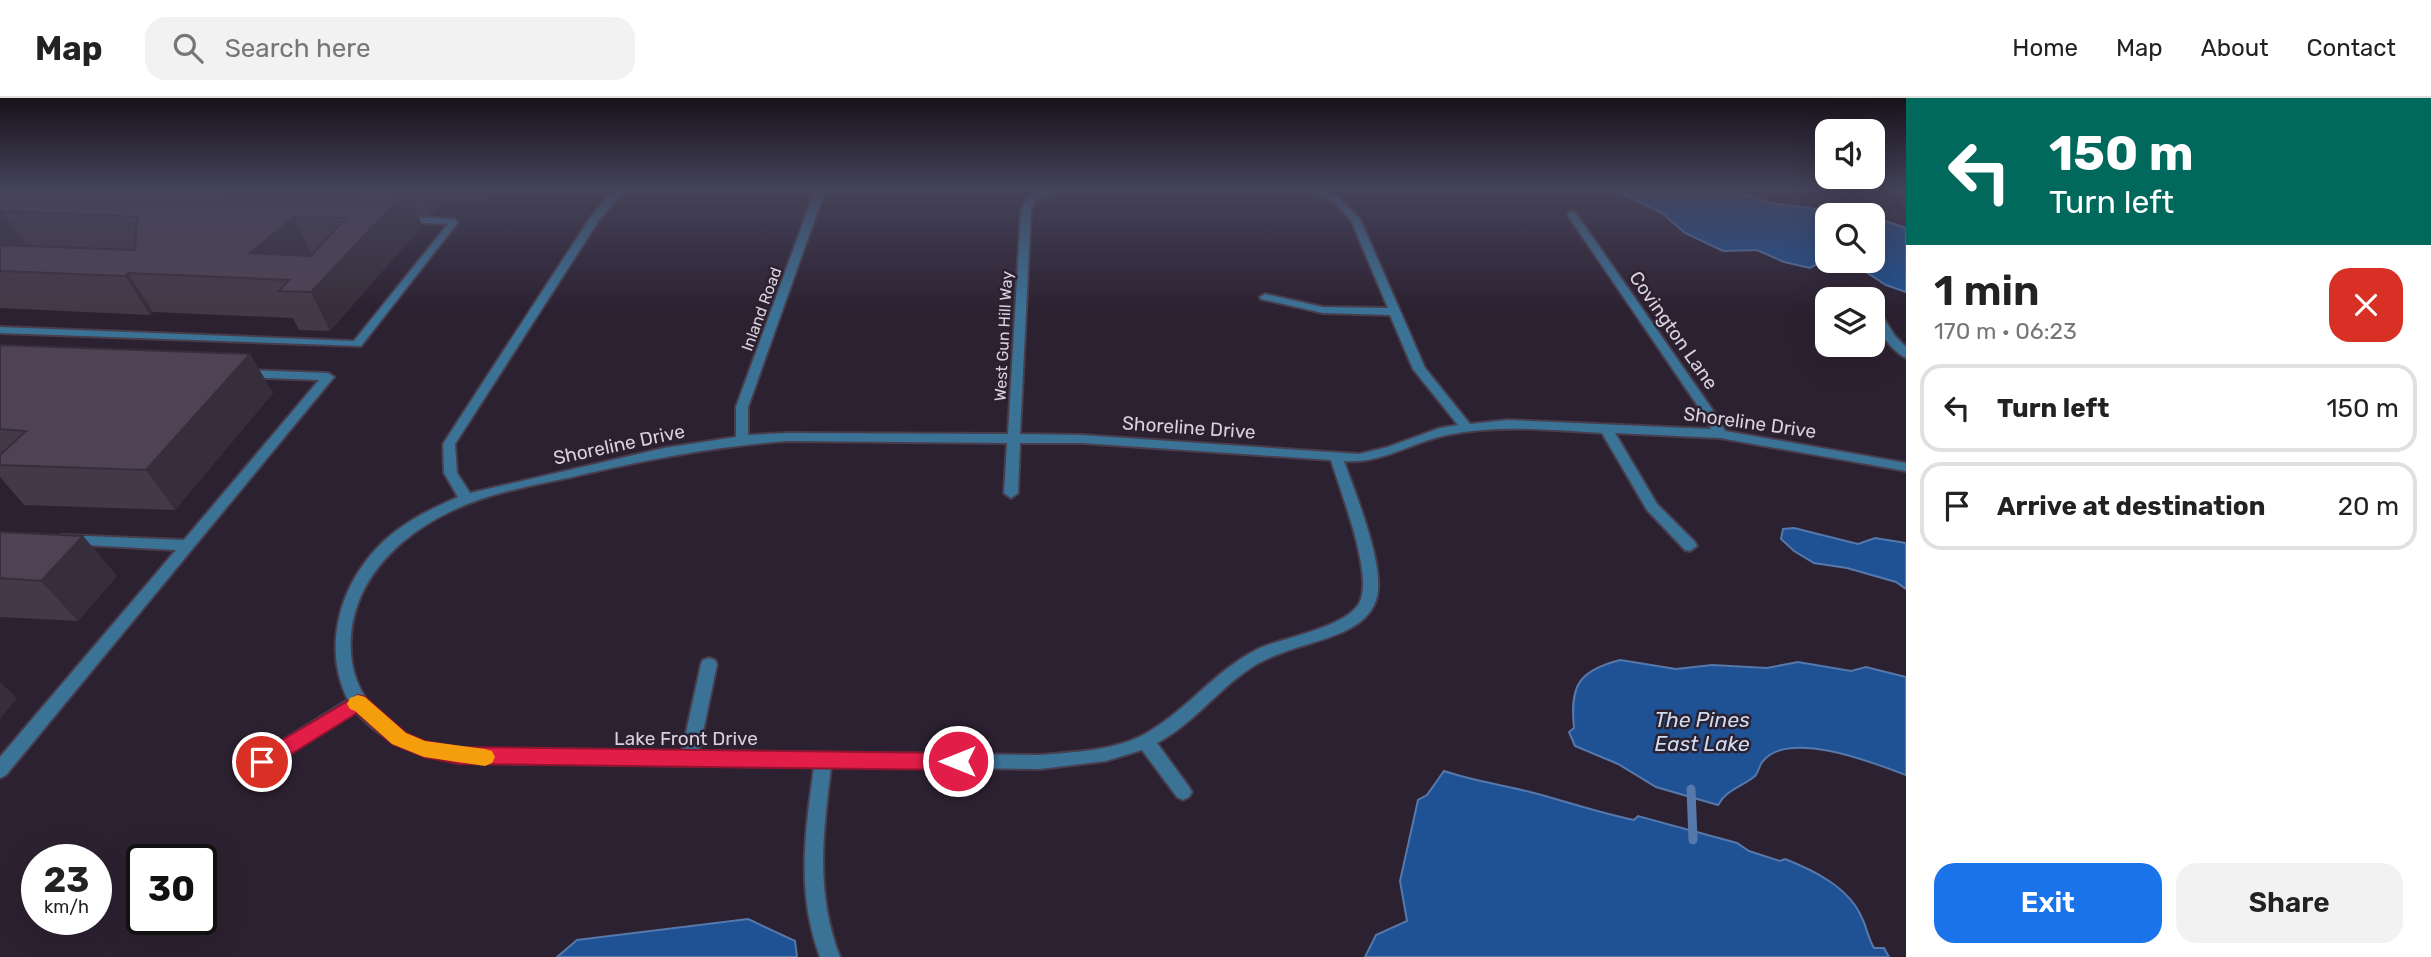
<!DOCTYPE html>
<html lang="en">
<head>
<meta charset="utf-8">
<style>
	body { margin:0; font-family:Rubik,sans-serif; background:#f2f2f2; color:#222; height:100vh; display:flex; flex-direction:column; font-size:26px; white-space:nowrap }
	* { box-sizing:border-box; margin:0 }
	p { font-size:23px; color:#767676 }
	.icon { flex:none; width:38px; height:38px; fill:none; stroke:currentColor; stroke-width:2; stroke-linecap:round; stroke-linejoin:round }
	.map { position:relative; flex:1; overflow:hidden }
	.side { display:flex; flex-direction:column; background:#fff; width:525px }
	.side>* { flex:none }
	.top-card { background:#00695c; color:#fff; overflow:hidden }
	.controls { position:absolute; left:1815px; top:21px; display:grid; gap:14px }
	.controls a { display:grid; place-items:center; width:70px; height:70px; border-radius:14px; background:#fff; box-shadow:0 7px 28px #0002; font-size:35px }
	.speed { position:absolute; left:21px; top:746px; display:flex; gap:14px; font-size:35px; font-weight:700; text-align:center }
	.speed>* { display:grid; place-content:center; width:91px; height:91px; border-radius:50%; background:#fff; box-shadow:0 7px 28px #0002; line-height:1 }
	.speed small { font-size:18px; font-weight:400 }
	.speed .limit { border:4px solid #111; border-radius:10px; background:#fff; color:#111 }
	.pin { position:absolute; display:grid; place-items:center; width:60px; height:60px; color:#fff; margin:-30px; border:4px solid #fff; border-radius:50%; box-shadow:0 2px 7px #0007 }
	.me { position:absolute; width:77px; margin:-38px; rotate:270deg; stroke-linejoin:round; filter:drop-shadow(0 0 5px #0008) }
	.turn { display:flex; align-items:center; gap:24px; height:147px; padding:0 28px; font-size:32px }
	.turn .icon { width:91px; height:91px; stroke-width:2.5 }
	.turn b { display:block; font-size:49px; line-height:60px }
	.round { display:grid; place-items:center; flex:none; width:74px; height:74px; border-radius:21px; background:#f2f2f2 }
	.headline { display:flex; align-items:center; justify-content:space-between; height:119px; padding:0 28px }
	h1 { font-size:42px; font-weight:600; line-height:52px }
	.action { display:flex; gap:14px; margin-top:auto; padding:14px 28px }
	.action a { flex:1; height:80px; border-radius:21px; background:#1a73e8; color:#fff; font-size:28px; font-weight:600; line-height:80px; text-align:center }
	.action a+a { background:#f2f2f2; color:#222 }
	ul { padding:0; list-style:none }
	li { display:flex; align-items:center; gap:21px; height:88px; margin:0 14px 10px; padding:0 14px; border:4px solid #e0e0e0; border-radius:21px }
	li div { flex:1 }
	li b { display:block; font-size:26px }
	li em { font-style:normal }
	header { display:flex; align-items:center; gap:42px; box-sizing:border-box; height:98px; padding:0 35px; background:#fff; border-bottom:2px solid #e0e0e0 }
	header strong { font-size:33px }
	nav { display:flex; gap:38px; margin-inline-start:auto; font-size:24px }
	.search { width:490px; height:63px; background:#f2f2f2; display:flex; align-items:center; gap:18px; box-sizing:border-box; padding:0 24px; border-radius:21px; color:#767676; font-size:26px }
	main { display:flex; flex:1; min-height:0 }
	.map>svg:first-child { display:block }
	.water { fill:#1e5295; stroke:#5678aa; stroke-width:2 }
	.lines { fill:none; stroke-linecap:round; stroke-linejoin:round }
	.stream { stroke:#5678aa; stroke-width:9 }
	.lane-casing { stroke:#483d4c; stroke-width:4 }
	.street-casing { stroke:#483d4c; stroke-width:4 }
	.lane { fill:#3b7397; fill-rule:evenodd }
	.street { fill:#3b7397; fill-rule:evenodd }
	.wall { fill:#433948 }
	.shaded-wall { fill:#372e3b }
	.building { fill:#4e4254; stroke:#372e3b; stroke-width:2; fill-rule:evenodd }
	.route { fill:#e11d48; stroke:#92132f; stroke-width:2 }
	.slow { fill:#f59e0b }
	.labels { text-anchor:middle; stroke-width:5; stroke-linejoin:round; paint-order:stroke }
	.far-street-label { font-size:16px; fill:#d9d1dc; stroke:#2c2131 }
	.street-label { font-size:19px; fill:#d9d1dc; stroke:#2c2131 }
	.water-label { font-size:21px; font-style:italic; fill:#cedcef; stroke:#2c2131 }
</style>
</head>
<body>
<header>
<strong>Map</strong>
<div class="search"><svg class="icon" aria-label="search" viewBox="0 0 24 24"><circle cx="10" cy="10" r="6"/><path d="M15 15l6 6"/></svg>Search here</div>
<nav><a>Home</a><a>Map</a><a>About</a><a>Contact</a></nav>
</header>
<main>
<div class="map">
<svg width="1906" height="859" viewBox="0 0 1906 859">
	<rect width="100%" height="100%" fill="#2c2131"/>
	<path class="water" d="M1606 92H1730L1771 105 1863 117H1827V163H1872L1873 119 1906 130V194L1886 187 1866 174 1843 167 1821 164 1810 170 1784 164 1757 152 1723 153 1685 135 1662 115 1621 95Z
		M1794 430 1858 446 1875 440 1906 445V491L1896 484 1847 470 1814 465 1794 453 1781 441 1783 431Z
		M1620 562 1676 571 1712 567 1767 570 1798 564 1851 573 1866 569 1906 579V677C1874 665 1789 631 1763 663 1759 667 1759 674 1755 678 1742 689 1727 691 1718 707L1656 689 1618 666 1575 648 1569 634 1574 630C1570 589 1577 573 1620 562Z
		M1444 673C1474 683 1504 687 1534 695 1568 704 1600 715 1634 722L1638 718 1737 745 1749 753 1780 763 1785 761C1813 772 1849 789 1862 820 1867 830 1868 840 1874 850H1884L1889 859H1365L1376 837 1407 823 1400 783 1418 702 1427 697Z
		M748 821 795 843 797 859H557L577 842Z"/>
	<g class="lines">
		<path class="stream" d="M1691 691 1693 742"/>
		<defs>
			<path id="lane" d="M406 119 454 121 458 124 361 248 0 235V229L354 243 448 126 403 124V120Z"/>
			<path id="street" d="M615 92H625L599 122 455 346 457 375 470 395 664 350 736 339V309L815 92H825L748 309V337L787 335 1008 336 1021 111 1030 97 1048 92H1064L1037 101 1031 111 1020 336 1082 337 1359 356 1388 349 1440 330 1458 327 1413 271 1390 217 1323 215 1261 201 1260 199 1265 196 1323 209 1388 210 1351 122 1333 104 1309 92H1322L1339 100 1360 121 1425 270 1470 326 1507 322 1711 331 1704 317 1567 116 1572 113 1575 114 1714 314 1725 333 1906 365V373L1720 340 1615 335 1657 406 1695 444 1697 448 1690 453 1685 452 1647 412 1602 335C1551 332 1498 326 1447 337 1412 344 1382 366 1344 363 1355 395 1387 472 1376 502 1371 517 1360 525 1347 532 1318 546 1285 550 1257 566 1220 588 1195 625 1157 645L1189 689 1192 694 1189 699 1183 702 1177 699 1142 652 1106 663 1040 671 831 669C823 737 815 794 840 859H820C796 794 805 736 814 669L459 665C418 657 384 646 356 614L268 669 262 671 256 669 253 664 256 659 348 602C323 552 338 492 376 451 398 427 428 412 458 399L444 375 443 346 590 120ZM787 343 1007 345 1004 395 1011 400 1018 395 1020 345H1082L1331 362C1341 395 1371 470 1361 501 1352 529 1283 539 1258 551 1213 573 1184 617 1139 639 1109 653 1073 654 1040 657L699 653 717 566 715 562 709 560 703 562 701 566 682 653C631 652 580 652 529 651 492 651 454 654 418 642 381 629 353 594 351 555 346 477 413 424 481 401 515 389 553 384 589 375 655 360 719 348 787 343Z
				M1877 215 1881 216 1895 238 1906 249V260C1892 253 1874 230 1873 216Z
				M246 272 328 275 334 279 6 677 0 680V659L176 452 67 446 62 445 60 441 62 437 184 442 319 282 242 279 240 276Z"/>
		</defs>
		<use href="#lane" class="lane-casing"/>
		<use href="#street" class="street-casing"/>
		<use href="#lane" class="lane"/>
		<use href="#street" class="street"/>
	</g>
	<path class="wall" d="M0 92 171 93 354 99 355 92H486L483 104 449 107 447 101 431 118 418 117 422 128 330 233 299 232 293 220 153 214 150 217 0 210Z
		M226 92H314V96L238 94Z
		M0 247 250 256 273 295 175 412 24 407 0 379Z
		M0 434 83 438 117 478 78 523 0 519Z"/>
	<path class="shaded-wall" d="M407 92H408L422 128 330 233 311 194Z
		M422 92H486L483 104 449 107 447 101 431 118Z
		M0 103 2 113 28 151 0 172Z
		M294 119 312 157 284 182 250 155Z
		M128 175 153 214 150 217 125 178Z
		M250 256 273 295 175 412 146 372Z
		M83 438 117 478 78 523 41 483Z
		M0 584 17 600 0 621Z"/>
	<path class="building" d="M0 92H138L354 99 355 92H407L311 194 279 193 289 182 128 175 125 178 0 173V147L135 152 137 119 2 113 0 115ZM294 119 346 120 311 158 250 155Z
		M0 247 250 256 146 372 0 367V357L26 333 0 331Z
		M0 434 83 438 41 483 0 480Z"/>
	<linearGradient id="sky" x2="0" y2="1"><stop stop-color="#18121b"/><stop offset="0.43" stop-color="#45435a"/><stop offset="1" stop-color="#45435a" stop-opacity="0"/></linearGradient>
	<rect width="1906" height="212" fill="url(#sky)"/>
	<path class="route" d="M358 597 365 599 406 635 425 643 459 649 958 655 965 657 968 663 965 669 958 672 459 666 424 659 392 646 357 615 269 670 262 672 255 670 252 664 255 658Z"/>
	<path class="slow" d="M358 597 365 599 406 635 425 643 485 651 492 653 495 659 492 665 485 668 424 659 392 646 355 613 350 611 347 606 350 600Z"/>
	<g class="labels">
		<g class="far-street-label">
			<text transform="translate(761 211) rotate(-70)" y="6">Inland Road</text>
			<text transform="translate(1003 238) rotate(-87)" y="6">West Gun Hill Way</text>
		</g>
		<g class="street-label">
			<text transform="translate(1674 232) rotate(55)" y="7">Covington Lane</text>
			<text transform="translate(1750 324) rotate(8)" y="7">Shoreline Drive</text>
			<text transform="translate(1189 329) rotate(4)" y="7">Shoreline Drive</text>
			<text transform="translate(619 346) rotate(-12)" y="7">Shoreline Drive</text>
			<text x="686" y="647">Lake Front Drive</text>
		</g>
		<g class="water-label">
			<text x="1702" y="629">The Pines<tspan x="1702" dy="24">East Lake</tspan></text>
		</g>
	</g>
</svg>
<div class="controls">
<a><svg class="icon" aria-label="sound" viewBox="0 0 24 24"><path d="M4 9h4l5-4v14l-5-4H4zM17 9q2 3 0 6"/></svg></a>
<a><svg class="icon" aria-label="search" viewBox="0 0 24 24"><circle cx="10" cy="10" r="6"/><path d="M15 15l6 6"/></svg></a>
<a><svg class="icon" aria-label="layers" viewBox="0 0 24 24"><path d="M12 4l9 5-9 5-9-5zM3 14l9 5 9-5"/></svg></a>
</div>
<div class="speed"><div>23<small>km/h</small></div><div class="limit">30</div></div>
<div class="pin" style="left:262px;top:664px;background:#d93025"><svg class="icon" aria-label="arrive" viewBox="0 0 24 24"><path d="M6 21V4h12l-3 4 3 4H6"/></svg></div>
<svg class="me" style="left:958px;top:663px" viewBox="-20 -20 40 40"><circle r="17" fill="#e11d48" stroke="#fff" stroke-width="3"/><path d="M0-11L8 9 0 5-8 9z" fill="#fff"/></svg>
</div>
<section class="side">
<div class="top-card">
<div class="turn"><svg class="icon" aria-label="left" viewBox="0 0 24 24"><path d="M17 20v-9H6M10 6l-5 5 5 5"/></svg><div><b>150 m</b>Turn left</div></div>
</div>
<div class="headline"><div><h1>1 min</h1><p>170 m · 06:23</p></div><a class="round" style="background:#d93025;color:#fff"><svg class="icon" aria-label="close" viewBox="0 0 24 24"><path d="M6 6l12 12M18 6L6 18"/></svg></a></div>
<ul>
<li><svg class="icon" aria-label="left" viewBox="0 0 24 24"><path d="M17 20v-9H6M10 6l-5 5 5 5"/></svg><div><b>Turn left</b></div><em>150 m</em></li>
<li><svg class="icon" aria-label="arrive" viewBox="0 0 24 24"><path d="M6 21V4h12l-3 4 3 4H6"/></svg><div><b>Arrive at destination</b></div><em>20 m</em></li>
</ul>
<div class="action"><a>Exit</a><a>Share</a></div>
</section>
</main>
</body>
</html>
